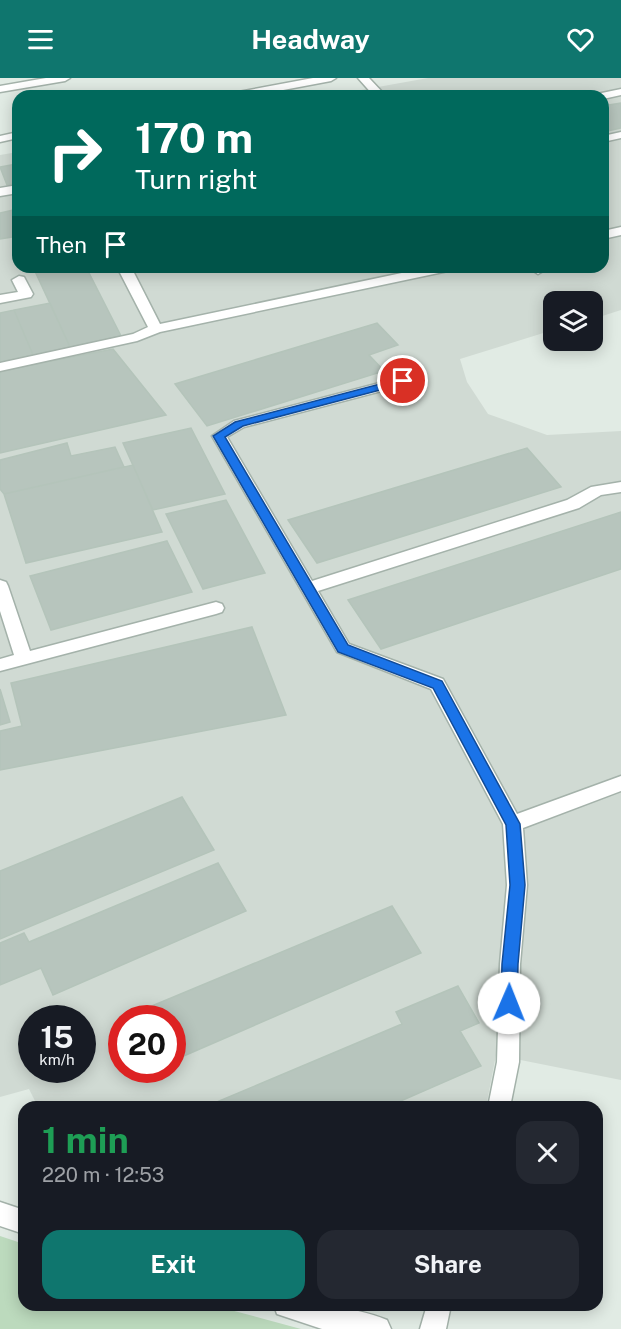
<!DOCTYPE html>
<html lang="en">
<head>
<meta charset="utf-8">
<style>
	body { margin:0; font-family:"Public Sans",sans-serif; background:#242831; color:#f1f3f6; height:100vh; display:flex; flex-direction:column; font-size:22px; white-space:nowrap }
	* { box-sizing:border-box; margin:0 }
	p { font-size:20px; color:#9ea1a6 }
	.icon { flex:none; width:33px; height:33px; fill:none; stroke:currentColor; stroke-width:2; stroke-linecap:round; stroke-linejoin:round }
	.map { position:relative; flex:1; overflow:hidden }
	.drawer { position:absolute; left:18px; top:1023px; width:585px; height:210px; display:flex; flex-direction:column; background:#171b24; border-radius:18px; box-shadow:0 3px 15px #0003 }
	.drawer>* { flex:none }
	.guide { position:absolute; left:12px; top:12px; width:597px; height:183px; border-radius:18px; box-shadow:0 3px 15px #0003; background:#00695c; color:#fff; overflow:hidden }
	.tools { position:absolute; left:543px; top:213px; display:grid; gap:12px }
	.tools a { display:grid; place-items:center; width:60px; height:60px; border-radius:12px; background:#171b24; box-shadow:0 3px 15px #0003; font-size:30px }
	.speed { position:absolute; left:18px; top:927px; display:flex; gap:12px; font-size:30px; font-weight:700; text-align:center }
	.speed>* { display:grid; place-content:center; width:78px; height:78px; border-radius:50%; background:#171b24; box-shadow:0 3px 15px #0003; line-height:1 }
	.speed small { font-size:15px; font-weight:400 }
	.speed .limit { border:9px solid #d22; background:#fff; color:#111 }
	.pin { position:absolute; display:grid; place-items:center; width:51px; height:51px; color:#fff; margin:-26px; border:3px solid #fff; border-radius:50%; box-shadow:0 2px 6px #0007 }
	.me { position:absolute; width:66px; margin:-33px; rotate:1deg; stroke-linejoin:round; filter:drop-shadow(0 0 4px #0008) }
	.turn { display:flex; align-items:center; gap:21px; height:126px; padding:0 24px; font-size:27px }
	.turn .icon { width:78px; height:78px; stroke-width:2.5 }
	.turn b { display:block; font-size:42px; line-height:51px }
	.then { display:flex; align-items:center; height:57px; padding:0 24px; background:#0003; gap:12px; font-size:22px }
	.round { display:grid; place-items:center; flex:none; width:63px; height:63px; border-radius:18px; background:#242831 }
	.summary { display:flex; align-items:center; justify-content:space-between; height:102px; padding:0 24px }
	h1 { font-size:36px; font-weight:700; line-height:45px; color:#1e9e55 }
	.action { display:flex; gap:12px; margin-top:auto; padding:12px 24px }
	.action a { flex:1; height:69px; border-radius:18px; background:#0f766e; color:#fff; font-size:24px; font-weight:700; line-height:69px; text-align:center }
	.action a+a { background:#242831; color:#f1f3f6 }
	header { display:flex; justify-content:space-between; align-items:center; height:78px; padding:0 24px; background:#0f766e; color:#fff; font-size:27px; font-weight:700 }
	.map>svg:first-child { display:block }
	.built { fill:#d0dad3; fill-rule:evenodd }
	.green { fill:#bcdabd }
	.building { fill:#b7c5bd; stroke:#b4c4ba; stroke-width:1.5 }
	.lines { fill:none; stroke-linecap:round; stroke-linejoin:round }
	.minor-casing { stroke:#a4b2aa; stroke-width:3 }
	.minor { fill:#fff; fill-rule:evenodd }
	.route { fill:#1a73e8; stroke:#114b97; stroke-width:1.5 }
</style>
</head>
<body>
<header><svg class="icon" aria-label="menu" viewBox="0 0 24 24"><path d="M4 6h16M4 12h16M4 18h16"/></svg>Headway<svg class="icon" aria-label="heart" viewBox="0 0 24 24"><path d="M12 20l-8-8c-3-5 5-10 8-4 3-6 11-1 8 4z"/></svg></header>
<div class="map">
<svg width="621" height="1251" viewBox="0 0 621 1251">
	<rect width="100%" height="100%" fill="#e1ebe4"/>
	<path class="built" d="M428 0H621V232L593 241 592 224H554L553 252 460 281 467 304 488 336 547 357 621 353V1002L496 977 486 1029H38L29 1011 0 1019V77L18 74V189H603V18H328ZM32 940H82V992H32ZM122 940H172V992H122Z"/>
	<path class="green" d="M0 1158 24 1166V1227H212L301 1251H0Z"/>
	<path class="building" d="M621 25V50L603 54V28Z
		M17 86 18 105 7 107 0 89Z
		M18 131V158L0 161V135Z
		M44 189H86L121 258 70 269 34 191Z
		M50 225 70 269 33 277 14 232Z
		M14 232 33 277 0 284V235Z
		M377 245 398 267 369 277 384 293 207 348 175 306Z
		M113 271 166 337 0 375V293Z
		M191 350 225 416 153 432 123 365Z
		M67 365 71 378 115 369 124 389 4 416 0 411V382Z
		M527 370 561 409 317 485 288 442Z
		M133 387 162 454 26 485 4 416Z
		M226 422 265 495 203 511 166 436Z
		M621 434V491L381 571 348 522Z
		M167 463 192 514 51 552 30 498Z
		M252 549 286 637 0 692V653L22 648 11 605Z
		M0 611 10 644 0 647Z
		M182 719 214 772 0 861V793Z
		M218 785 246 833 53 917 41 890 0 907V865L24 855 29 864Z
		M392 828 421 875 172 983V940H123Z
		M458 908 479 945 460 953 481 988 387 1029H205L402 946 396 934Z"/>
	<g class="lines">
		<defs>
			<path id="minor" d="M46 0H70L65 3 0 14V8Z
				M313 0H336L331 3 251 18H227L233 15Z
				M358 0H369L386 18H374Z
				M621 11V17L603 21V18H595L597 16Z
				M18 54V60L0 64V58Z
				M621 54V60L603 64V58Z
				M18 107V115L0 118V110Z
				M621 149V157L603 161V153Z
				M117 189H131L160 246 430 189H455L448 193 160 254 137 263 0 293V285L133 256 148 249Z
				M528 189H542L545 192 538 196Z
				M19 198 24 199 33 216 31 219 0 225V217L18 214 12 202Z
				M397 279 404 283 410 303 408 306 244 349 227 359 312 503 567 422 591 409 621 404V414L601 417 579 430 318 513 349 566 443 601 517 736 621 698V713L523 750 527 807 520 886 519 984 510 1029H488L497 984 500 886 507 807 503 746 431 611 337 574 212 358 234 343 395 301 390 283Z
				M0 502 6 504 8 508 30 573 216 524 222 526 224 530 222 534 216 536 0 593V581L14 577 0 533Z
				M0 1124 24 1132V1156L0 1148Z
				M274 1227C311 1227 351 1227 387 1242L391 1251H322L277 1236Z
				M427 1227H451L446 1251H420Z"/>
		</defs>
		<use href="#minor" class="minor-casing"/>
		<use href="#minor" class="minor"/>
	</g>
	<path class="route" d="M403 300 407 301V305L243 348 225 359 348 567 442 603 520 746 525 807 518 886 517 925 515 930 509 932 503 930 501 925 502 886 510 807 506 747 433 610 338 574 213 358 235 344Z"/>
</svg>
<div class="tools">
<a><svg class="icon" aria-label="layers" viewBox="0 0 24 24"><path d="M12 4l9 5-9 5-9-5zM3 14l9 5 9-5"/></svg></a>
</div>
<div class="speed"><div>15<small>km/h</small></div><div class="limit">20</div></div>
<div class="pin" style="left:403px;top:303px;background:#d93025"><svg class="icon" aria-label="arrive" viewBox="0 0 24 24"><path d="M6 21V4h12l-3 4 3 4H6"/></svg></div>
<svg class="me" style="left:509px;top:925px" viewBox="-20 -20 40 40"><circle r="19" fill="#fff"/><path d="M0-13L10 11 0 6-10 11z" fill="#1a73e8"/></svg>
<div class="guide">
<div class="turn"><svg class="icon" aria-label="right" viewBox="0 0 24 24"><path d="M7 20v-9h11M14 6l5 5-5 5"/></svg><div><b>170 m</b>Turn right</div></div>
<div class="then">Then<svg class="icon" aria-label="arrive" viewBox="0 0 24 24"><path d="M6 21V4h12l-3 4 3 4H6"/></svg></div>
</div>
<section class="drawer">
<div class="summary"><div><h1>1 min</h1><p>220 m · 12:53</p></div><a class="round"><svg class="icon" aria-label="close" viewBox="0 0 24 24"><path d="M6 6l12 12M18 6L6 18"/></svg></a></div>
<div class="action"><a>Exit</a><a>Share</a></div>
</section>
</div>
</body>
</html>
